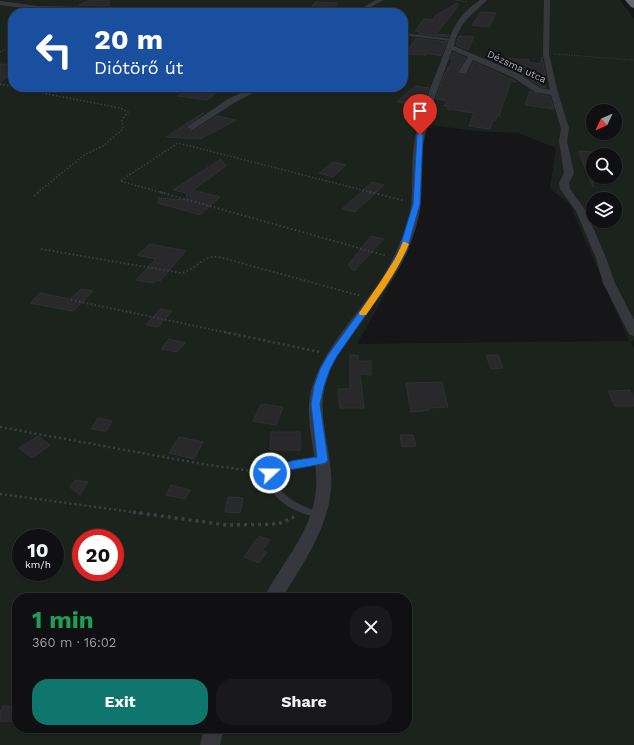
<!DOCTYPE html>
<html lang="en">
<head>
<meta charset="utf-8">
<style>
	body { margin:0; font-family:"Work Sans",sans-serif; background:#19191b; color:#f1f3f6; height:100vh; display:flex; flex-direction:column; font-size:15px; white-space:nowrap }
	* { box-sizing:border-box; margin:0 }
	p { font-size:13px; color:#9c9d9f }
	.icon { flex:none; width:22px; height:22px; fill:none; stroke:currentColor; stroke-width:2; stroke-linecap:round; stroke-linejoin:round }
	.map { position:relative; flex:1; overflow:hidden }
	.panel { position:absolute; left:12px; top:593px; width:400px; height:140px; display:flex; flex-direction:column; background:#101012; border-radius:16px; box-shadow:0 1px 3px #0004,0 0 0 1px #303032 }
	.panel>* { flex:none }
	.guide { position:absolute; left:8px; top:8px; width:400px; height:84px; border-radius:16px; box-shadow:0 1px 3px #0004,0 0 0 1px #303032; background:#1a4fa0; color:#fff; overflow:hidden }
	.needle { width:26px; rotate:226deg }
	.buttons { position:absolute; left:586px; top:104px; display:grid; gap:8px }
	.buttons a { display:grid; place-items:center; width:36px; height:36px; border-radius:50%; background:#101012; box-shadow:0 1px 3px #0004,0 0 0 1px #303032; font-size:20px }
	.speed { position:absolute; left:12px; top:529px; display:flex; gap:8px; font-size:20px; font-weight:700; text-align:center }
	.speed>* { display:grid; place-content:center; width:52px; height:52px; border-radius:50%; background:#101012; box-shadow:0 1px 3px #0004,0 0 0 1px #303032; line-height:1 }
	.speed small { font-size:10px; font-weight:400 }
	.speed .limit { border:6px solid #d22; background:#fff; color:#111 }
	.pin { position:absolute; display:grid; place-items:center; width:34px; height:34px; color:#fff; margin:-41px -17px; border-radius:50% 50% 50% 0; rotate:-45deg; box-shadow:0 0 4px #0007 }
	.pin .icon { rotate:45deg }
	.me { position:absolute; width:44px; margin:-22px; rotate:69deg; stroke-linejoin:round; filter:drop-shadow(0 0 3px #0008) }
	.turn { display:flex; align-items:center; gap:14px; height:84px; padding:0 20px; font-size:18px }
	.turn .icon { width:52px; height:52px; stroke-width:2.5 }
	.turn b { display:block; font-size:28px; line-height:34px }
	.round { display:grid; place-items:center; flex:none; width:42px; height:42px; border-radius:16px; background:#19191b }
	.headline { display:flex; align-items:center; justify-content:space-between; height:68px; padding:0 20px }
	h1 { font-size:24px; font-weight:700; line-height:30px; color:#1e9e55 }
	.cta { display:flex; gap:8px; margin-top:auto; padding:8px 20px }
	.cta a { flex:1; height:46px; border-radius:16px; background:#0f766e; color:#fff; font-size:16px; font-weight:700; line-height:46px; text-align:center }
	.cta a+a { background:#19191b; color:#f1f3f6 }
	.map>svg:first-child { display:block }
	.green { fill:#1c231d; fill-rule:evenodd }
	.building { fill:#29292c; stroke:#303034 }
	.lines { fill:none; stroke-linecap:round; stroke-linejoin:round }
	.path-far4 { stroke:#3d3f44; stroke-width:1; stroke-dasharray:1 1.5; stroke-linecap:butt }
	.path-far3 { stroke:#3d3f44; stroke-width:1.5; stroke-dasharray:1.5 2; stroke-linecap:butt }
	.path-far2 { stroke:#3d3f44; stroke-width:2; stroke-dasharray:1.5 2.5; stroke-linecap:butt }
	.path-far1 { stroke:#3d3f44; stroke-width:2.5; stroke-dasharray:2 3; stroke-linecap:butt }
	.path { stroke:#3d3f44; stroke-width:3.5; stroke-dasharray:3 4; stroke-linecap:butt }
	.lane { fill:#37383d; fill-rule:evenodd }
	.street { fill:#37383d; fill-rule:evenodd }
	.highway { fill:#63666e; fill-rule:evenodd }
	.route { fill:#1a73e8; stroke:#114b97 }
	.slow { fill:#f59e0b }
	.labels { text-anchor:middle; stroke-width:4; stroke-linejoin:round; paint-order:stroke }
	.far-street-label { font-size:10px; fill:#a8adb8; stroke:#111113 }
</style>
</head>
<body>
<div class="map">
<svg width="634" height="745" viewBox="0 0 634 745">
	<rect width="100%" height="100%" fill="#161618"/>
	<path class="green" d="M0 0H620L634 19V341L630 342 634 349V745H0ZM13 13H403V87H13ZM593 111H615V133H593ZM429 125 477 131 518 133 556 148 550 188 570 205 629 341 357 344 404 260 411 243 422 194 419 159ZM593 155H615V177H593ZM593 199H615V221H593ZM21 538H55V572H21ZM81 538H115V572H81ZM17 598H407V728H17Z"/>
	<path class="building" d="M90 0H109V6L79 5Z
		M316 2 337 3 330 13H306Z
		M457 3 459 5 436 34 449 35 448 37 419 34 420 32 415 31 424 19 432 20 435 16Z
		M481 12 496 13 489 27 472 25Z
		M459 36 474 37 468 50 456 45Z
		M416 38 447 42 441 56 428 53 426 55 406 54Z
		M453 52 466 58 458 70 460 74H467L474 62 517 82 511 81 499 116H497L496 120H493L490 129 469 126 474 113 447 109 449 106H444L448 101 436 99 444 75 453 60 450 59Z
		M542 57 545 74V88L541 87 521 73 496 62H503L504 58 529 60 528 62 540 64Z
		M0 64 13 65V73L0 82Z
		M415 86 429 88 426 96 414 105 397 102Z
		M190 87H223L207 100 178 96Z
		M530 91 535 93 550 97 554 109 525 105Z
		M203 113H204L186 128 190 130H195L217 116 236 120 200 139 166 137Z
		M578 151 593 152V187Z
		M221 159 226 166 193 190 220 197 200 215 158 203 159 198 186 200 187 193 173 190Z
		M333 162 346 165 333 177 319 173Z
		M372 182 384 185 355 212 342 209Z
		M371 236 384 239 354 271 348 265Z
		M150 244 186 251 160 281 157 280 154 283 136 280 156 259 137 255Z
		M81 289 93 291 73 311 30 303 40 293 70 299Z
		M160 309 172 311 158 327 146 325Z
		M169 339 185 343 177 352 161 349Z
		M350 355H358V361H371V375L360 374 364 408H340L338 389H350Z
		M486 355H498L503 368 491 369Z
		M442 382 448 407 428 408 429 410H423L424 411 411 412 406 383Z
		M630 390 634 399V406H615L608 391Z
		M261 404 283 407 276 425 253 421Z
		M98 418 112 421 106 431 91 429Z
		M271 432H300V450H270Z
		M400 435H413L416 446 402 447Z
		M38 436 50 445 32 458 19 448Z
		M179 437 203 442 194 459 169 453Z
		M75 480 88 482 80 495 70 487Z
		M171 485 190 490 185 499 166 495Z
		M228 497 243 498 240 513 225 512Z
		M259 536 270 540 262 550 267 552 259 563 244 557Z
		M3 706 17 707V722L0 721V713Z"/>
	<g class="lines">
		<path class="path-far4" d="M456 0 467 2
			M0 52 13 46
			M554 54 634 60
			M0 84 3 85"/>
		<path class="path-far3" d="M0 84 19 88
			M37 193 84 155 103 146 123 129 122 120 128 112 120 108 42 93
			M163 193 120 181 178 143 374 193"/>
		<path class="path-far2" d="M160 192 387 256
			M370 192 405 201
			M34 196 39 192
			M41 249 181 273C196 270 202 255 219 257L361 296
			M71 300 229 333"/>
		<path class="path-far1" d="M224 332 320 352
			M0 427 202 464 260 472
			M0 494 140 513"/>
		<path class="path" d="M133 512 226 525 278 524 294 517"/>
		<path class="lane" d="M403 33 451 39 453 40 451 41 403 35Z
			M322 457 325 458 326 460 325 462 284 470 274 474C277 497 302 506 321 513L322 515 321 517 318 518C299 513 278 505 269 486 267 481 265 476 267 471L282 464Z"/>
		<path class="street" d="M376 0H383L361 13H354Z
			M480 0H487C471 16 459 22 454 46L520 74 540 88 550 90 543 54 544 0H550L549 54 558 93 569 128 567 141 574 173 569 183 570 189 586 211 606 258 615 283 634 320V336L630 335 628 332 603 283 596 258 576 211 560 189 559 183 564 173 559 141 561 128 551 95 535 92 514 78 473 60 466 73H460L459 71 468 57 452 50C441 81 427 113 423 146 420 167 423 188 420 209 418 223 413 237 408 250 388 298 337 338 325 386 318 415 329 444 331 473 335 518 305 561 282 598H264C282 562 313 531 316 489 319 454 301 418 313 384 331 332 378 298 398 247 404 234 409 221 411 206 413 186 411 165 414 144 419 112 433 83 444 53 448 44 450 34 455 26 461 15 470 7 480 0Z
			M0 1 38 6 135 8 138 10 135 12 38 10 0 5Z
			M28 87H38L30 92H24V88Z
			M254 87H264L234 103 194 129H191L187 127 228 99Z
			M204 728H224L220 745H200Z"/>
		<path class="highway" d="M625 0H634V8L631 7Z"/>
	</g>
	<path class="route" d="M420 133 423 135 420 204 407 250 389 282 337 356 330 369 324 386 320 404 328 460 326 463 322 464 284 471 270 477 267 476 265 473C272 462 304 459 317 457L311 404 314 386 320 369 328 355 381 282 399 250 413 204 417 135Z"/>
	<path class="slow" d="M403 242H405L409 244C398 270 382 292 366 315H360L359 313 381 281 395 259Z"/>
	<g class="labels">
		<g class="far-street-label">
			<text transform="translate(517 66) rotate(25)" y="4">Dézsma utca</text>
		</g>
	</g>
</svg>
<div class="buttons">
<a><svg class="needle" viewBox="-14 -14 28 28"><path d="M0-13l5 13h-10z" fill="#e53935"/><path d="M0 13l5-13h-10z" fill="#9c9d9f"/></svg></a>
<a><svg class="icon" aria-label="search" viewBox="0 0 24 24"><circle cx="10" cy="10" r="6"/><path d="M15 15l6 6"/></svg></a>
<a><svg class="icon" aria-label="layers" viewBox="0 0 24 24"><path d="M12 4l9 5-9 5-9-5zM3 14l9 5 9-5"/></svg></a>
</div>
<div class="speed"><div>10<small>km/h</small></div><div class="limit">20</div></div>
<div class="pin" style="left:420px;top:135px;background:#d93025"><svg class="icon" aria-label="arrive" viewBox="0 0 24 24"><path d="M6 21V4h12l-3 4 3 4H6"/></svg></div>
<svg class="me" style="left:270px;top:473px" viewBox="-20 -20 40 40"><circle r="17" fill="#1a73e8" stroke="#fff" stroke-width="3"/><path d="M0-11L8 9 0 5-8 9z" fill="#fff"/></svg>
<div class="guide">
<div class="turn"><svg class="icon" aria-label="left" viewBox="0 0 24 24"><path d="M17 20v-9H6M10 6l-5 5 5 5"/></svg><div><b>20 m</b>Diótörő út</div></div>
</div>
<section class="panel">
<div class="headline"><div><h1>1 min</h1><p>360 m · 16:02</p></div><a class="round"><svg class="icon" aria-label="close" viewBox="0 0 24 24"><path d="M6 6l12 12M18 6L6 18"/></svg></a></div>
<div class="cta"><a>Exit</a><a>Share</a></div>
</section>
</div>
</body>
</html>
